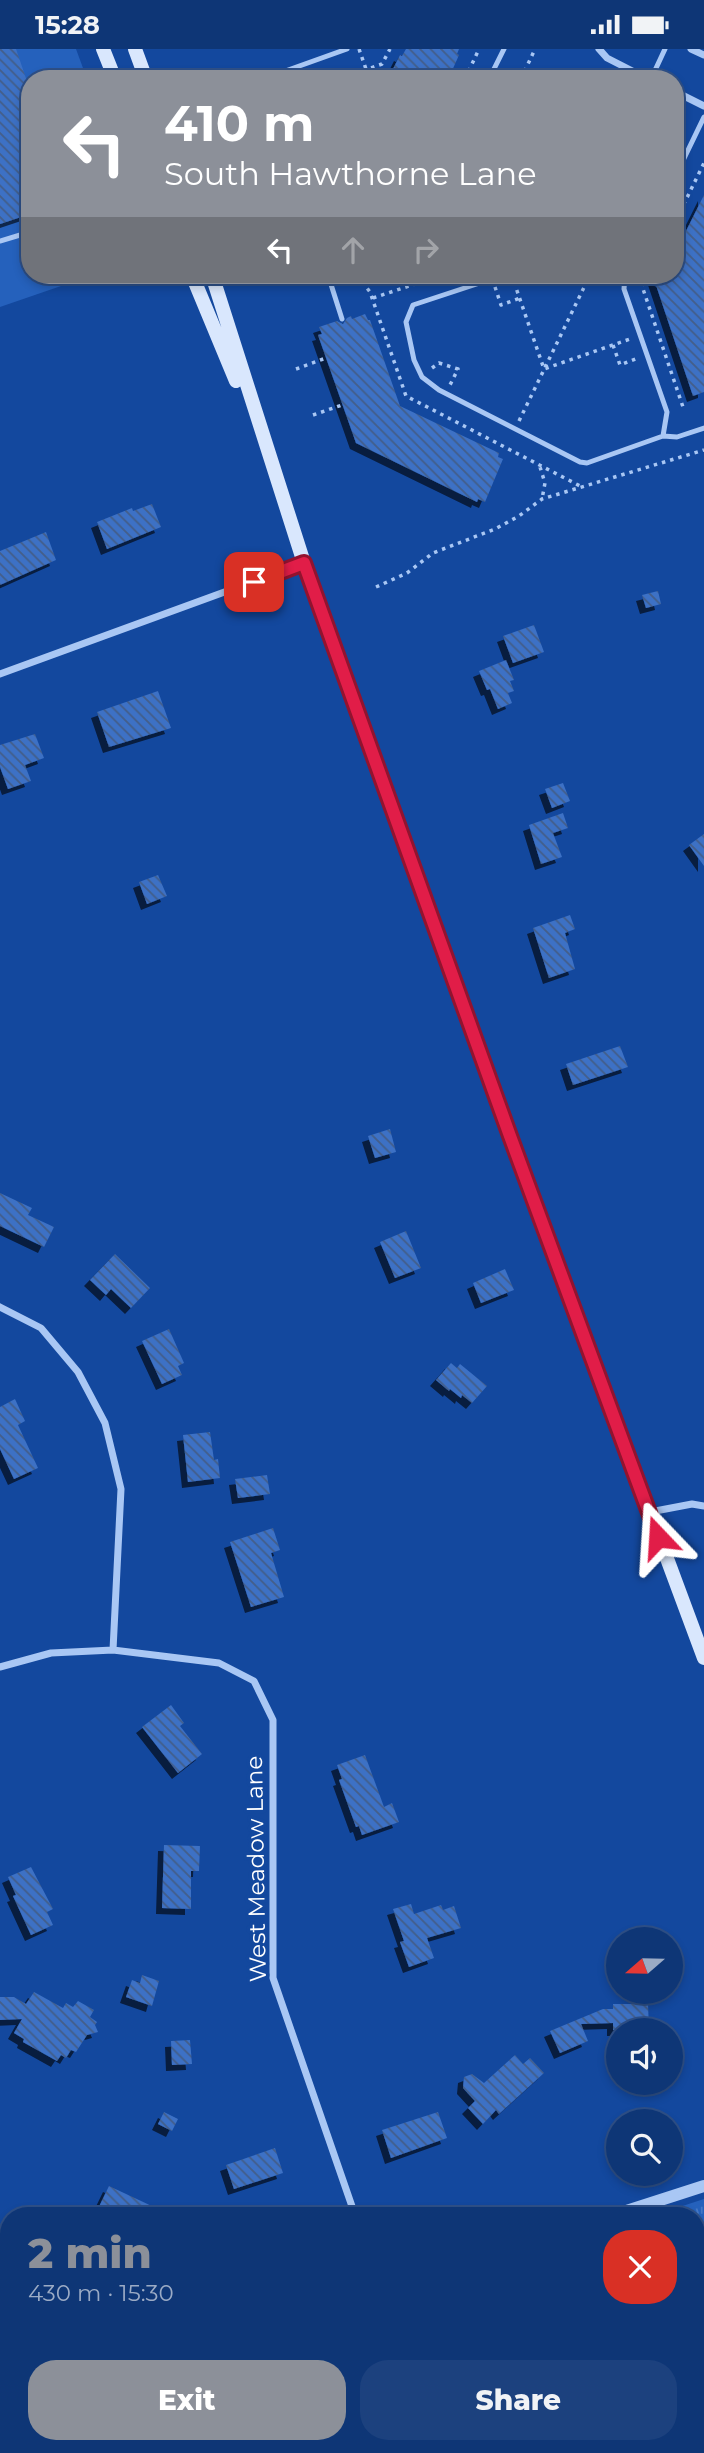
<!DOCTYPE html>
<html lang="en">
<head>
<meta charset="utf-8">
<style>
	body { margin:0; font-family:Montserrat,sans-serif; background:#1c417e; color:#f1f3f6; height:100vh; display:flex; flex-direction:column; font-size:26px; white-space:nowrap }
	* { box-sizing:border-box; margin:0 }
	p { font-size:23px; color:#9babc5 }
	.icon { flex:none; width:38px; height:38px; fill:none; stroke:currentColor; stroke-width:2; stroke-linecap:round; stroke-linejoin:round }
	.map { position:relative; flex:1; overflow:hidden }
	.side { position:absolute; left:0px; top:2158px; width:705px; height:247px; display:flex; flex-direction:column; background:#0e3676; border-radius:28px 28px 0 0; box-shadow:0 4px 10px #0003,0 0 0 2px #2e5088 }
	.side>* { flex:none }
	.top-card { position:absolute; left:21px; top:21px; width:663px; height:214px; border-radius:28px; box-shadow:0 4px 10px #0003,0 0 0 2px #2e5088; background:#8c9099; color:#fff; overflow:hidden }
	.needle { width:46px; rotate:250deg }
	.controls { position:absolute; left:606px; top:1878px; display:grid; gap:14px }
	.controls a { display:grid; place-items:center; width:77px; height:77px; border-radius:50%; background:#0e3676; box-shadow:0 4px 10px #0003,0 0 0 2px #2e5088; font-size:35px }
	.pin { position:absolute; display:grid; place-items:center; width:60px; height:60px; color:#fff; margin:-30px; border-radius:14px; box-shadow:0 4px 10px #0006 }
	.me { position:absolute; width:77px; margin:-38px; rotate:340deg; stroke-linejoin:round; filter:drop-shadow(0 0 5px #0008) }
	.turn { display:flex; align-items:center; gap:24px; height:147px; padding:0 28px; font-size:32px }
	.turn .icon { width:91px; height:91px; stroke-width:2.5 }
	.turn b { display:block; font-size:49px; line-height:60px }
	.lanes { display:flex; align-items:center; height:66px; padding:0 28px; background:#0003; justify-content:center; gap:35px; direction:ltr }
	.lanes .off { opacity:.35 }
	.round { display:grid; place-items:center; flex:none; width:74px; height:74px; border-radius:28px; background:#1c417e }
	.headline { display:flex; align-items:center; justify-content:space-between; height:119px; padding:0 28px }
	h1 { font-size:42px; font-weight:800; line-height:52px; color:#8c9099 }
	.cta { display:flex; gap:14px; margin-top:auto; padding:14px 28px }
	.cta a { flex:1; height:80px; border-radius:28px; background:#8c9099; color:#fff; font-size:28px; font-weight:800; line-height:80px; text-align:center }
	.cta a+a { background:#1c417e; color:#f1f3f6 }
	.status { display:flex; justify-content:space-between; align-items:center; height:49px; padding:0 35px; background:#0e3676; direction:ltr }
	.status svg { height:19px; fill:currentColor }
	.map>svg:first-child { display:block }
	.grass { fill:#2561bc }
	.park { fill:url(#park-tufts) }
	.building { fill:url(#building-back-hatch); filter:url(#shadow) }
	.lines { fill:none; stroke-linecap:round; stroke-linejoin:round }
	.path { stroke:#a9c7f4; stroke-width:3.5; stroke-dasharray:3.5 5; stroke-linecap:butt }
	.service { stroke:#a9c7f4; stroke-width:5 }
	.minor { stroke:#a9c7f4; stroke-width:7 }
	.tertiary { stroke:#a9c7f4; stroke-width:12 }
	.secondary { stroke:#d9e7fd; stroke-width:14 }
	.route-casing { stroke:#92132f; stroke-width:18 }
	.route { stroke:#e11d48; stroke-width:12 }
	.labels { text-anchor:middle; stroke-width:7; stroke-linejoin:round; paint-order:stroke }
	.street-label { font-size:23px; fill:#fff; stroke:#13489e }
</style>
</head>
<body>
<div class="status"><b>15:28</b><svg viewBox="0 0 49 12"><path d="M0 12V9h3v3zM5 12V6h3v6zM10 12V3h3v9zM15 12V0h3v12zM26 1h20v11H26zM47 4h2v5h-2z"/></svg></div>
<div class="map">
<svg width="704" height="2404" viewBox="0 0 704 2404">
	<defs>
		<pattern id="park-tufts" width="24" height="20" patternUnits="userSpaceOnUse" patternTransform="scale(1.75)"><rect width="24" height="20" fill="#2561bc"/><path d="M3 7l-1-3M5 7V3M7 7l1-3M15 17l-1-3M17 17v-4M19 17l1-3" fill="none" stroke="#4679c6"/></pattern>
		<pattern id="building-back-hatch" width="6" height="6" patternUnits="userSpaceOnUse" patternTransform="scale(1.75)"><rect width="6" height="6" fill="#3c71c5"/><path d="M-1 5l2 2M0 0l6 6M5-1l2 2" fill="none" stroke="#445e88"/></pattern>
		<filter id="shadow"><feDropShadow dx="-6" dy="6" stdDeviation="0" flood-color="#0009"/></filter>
	</defs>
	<rect width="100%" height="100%" fill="#13489e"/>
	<path class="grass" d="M0 0H76L87 30H30V226H93L0 258Z"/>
	<path class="park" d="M704 2150V2404H0V2387L9 2384V2396H696V2166H655Z"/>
	<path class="building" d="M0 0H16L30 41V165L0 175Z
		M406 0H459L457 5 459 6 451 24 448 22 444 30H388L400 6 402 7Z
		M704 146V343L693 347 653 227 664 233 667 226H676V202Z
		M365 265 368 271H370L400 357 499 404 498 408 503 410 485 453 478 450 477 453 356 394 318 286 322 285 319 278 337 272 343 275 347 269 351 267 352 270Z
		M152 455 161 478 107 500 97 473 132 459 133 462Z
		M46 483 56 511 0 536V502Z
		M658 542 661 555 646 559 642 546Z
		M534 576 544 603 513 614 503 587Z
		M506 611 514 631 510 632 514 642 508 644 512 654 498 660 490 640 487 641 479 622Z
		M158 642 171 679 109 698 97 663Z
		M35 685 44 709 25 716 31 732 8 740 0 718V696Z
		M563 734 570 752 552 759 545 740Z
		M563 764 568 779 553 784 562 808 541 815 529 776Z
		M704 785V817L689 796Z
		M158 826 167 847 147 855 139 833Z
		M570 866 575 880 565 884 575 920 549 929 533 879Z
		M620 997 628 1018 573 1036 566 1015Z
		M390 1080 396 1103 375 1109 368 1087Z
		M0 1144 32 1159 28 1166 54 1178 44 1198 0 1177Z
		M406 1182 421 1219 395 1229 380 1193Z
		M115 1205 150 1239 131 1259 111 1240 106 1246 90 1231Z
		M505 1220 514 1241 481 1254 473 1234Z
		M169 1280 184 1314 178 1317 182 1326 162 1335 142 1292Z
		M451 1314 457 1319 460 1315 487 1337 472 1354 462 1346 461 1349 450 1340 449 1342 436 1331Z
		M15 1350 25 1372 18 1376 38 1419 14 1430 0 1400V1358Z
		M210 1383 214 1411 218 1410 220 1429 188 1433 183 1386Z
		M267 1426 270 1445 238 1449 235 1430Z
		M273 1479 280 1501 271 1504 284 1548 251 1558 230 1493Z
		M171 1656 184 1674 180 1677 202 1705 178 1724 142 1678Z
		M365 1706 384 1758 392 1754 399 1773 362 1786 359 1777 356 1778 339 1731 342 1730 337 1716Z
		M164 1796 200 1797 199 1822H191V1860L162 1859Z
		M31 1818 53 1860 47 1863 53 1876 31 1886 13 1847 16 1846 8 1828Z
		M411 1855 414 1865 441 1856 443 1861 454 1857 461 1879 427 1889 434 1909 409 1918 400 1893 404 1892 393 1860Z
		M142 1926 159 1932 152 1957 126 1948 132 1931 140 1934Z
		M34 1943 63 1959 66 1954 73 1958 78 1952 94 1961 90 1968 97 1973 95 1976 98 1983 87 1986 76 2003 71 2001 66 2009 61 2006 57 2012 23 1993 24 1990 14 1984 22 1970 0 1971V1948H14L26 1955Z
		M613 1955H648L649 1981H613V1974L581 1975 588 1992 560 2004 550 1982 603 1960H613Z
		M190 1991 192 2015 172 2016 171 1992Z
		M515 2006 523 2015 530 2009 544 2024 499 2065 496 2061 483 2075 468 2059 475 2052 463 2039 464 2028 472 2025 484 2034Z
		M164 2063 178 2070 172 2082 158 2075Z
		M438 2063 447 2089 391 2109 382 2081Z
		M275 2099 283 2124 234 2140 226 2116Z
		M109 2137 171 2166H95Z"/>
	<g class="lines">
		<path class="path" d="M359 0 366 20
			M339 30 382 15 390 0
			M465 30 479 0
			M521 30 535 0
			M676 171 704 114
			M357 226 370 243 406 347 582 438
			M648 226 642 237 683 358
			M514 233 544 320 630 290
			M495 238 501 256 520 249
			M373 249 442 226
			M613 296 620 316 638 309
			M432 319 439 314 458 320 450 336
			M296 320 326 309
			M313 366 342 356
			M519 372 590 226
			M540 418 545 434 542 450
			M376 538 407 524 433 504 495 480 519 467 542 450 704 401
			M696 2286 704 2283
			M414 2396 423 2404
			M75 2404 92 2396"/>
		<path class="service" d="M263 30 347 0
			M489 30 504 0
			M651 30 665 0
			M676 126 704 68
			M0 192 30 183
			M328 226 342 270
			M504 226 413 256 406 273 414 311 422 328 439 341 580 413 587 414 663 387 667 363 624 240 625 226
			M663 387 677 388 704 379"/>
		<path class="minor" d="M599 0 607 9 648 30
			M691 0 704 6
			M676 43 704 57
			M0 625 304 514
			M0 1258 41 1279 78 1323 105 1374 121 1440 113 1601
			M650 1463 692 1455 704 1457
			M0 1618 51 1604 113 1601 219 1614 254 1632 273 1671V1929L355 2166
			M0 2196 9 2223"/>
		<path class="tertiary" d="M614 2166 704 2137
			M0 2377 9 2374"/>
		<path class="secondary" d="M103 0 115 30
			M135 0 146 30
			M192 226 236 332
			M212 226 304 514 510 1087 704 1609"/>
	</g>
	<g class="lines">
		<defs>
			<path id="route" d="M254 533 304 514 510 1087 658 1488"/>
		</defs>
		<use href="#route" class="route-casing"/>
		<use href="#route" class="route"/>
	</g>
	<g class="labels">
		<g class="street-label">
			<text transform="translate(256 1820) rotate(-91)" y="8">West Meadow Lane</text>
		</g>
	</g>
</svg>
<div class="controls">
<a><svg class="needle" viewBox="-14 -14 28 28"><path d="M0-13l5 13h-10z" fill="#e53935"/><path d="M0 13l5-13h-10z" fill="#9babc5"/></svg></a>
<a><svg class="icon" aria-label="sound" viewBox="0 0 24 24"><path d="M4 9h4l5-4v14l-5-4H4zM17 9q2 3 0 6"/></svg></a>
<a><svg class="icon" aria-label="search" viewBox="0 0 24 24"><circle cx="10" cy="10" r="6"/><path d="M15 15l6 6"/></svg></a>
</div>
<div class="pin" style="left:254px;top:533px;background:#d93025"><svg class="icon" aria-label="arrive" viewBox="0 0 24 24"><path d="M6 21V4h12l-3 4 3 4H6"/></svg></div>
<svg class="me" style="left:658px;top:1488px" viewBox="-20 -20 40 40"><path d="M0-17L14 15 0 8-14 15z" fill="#e11d48" stroke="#fff" stroke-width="4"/></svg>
<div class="top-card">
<div class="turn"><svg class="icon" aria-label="left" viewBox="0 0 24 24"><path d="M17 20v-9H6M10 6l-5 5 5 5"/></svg><div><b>410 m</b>South Hawthorne Lane</div></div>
<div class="lanes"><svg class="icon" aria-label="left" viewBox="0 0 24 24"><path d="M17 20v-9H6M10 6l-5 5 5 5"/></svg><svg class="icon off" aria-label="ahead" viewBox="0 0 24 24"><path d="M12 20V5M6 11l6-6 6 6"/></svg><svg class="icon off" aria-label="right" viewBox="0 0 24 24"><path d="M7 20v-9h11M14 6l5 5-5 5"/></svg></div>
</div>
<section class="side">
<div class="headline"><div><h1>2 min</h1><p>430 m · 15:30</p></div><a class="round" style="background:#d93025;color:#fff"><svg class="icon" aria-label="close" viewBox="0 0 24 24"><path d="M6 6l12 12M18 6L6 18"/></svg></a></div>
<div class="cta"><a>Exit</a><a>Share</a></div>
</section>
</div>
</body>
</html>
